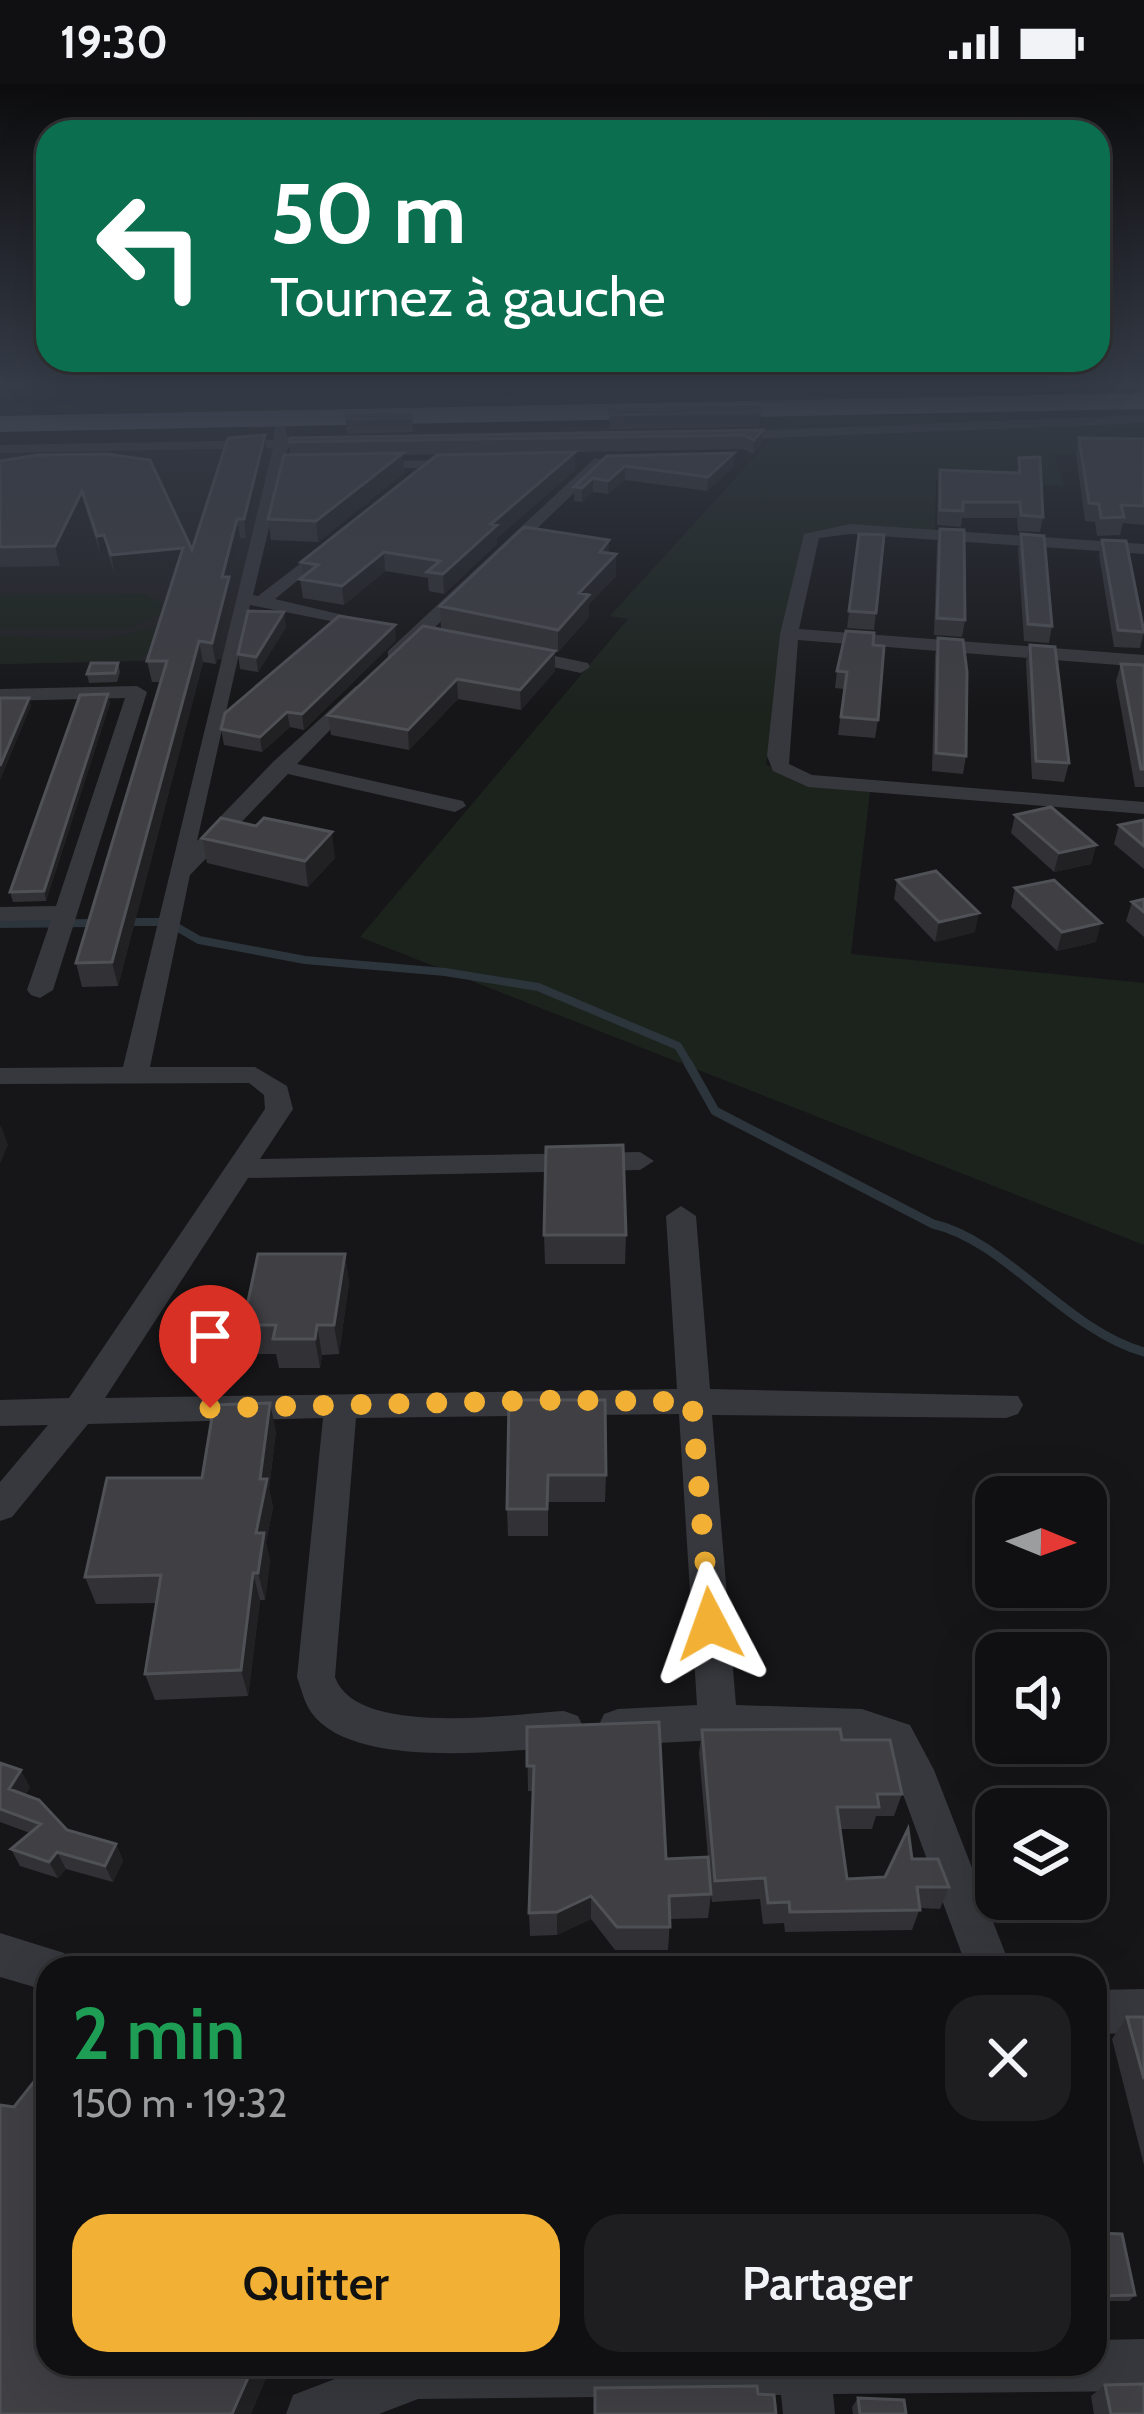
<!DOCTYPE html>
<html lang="fr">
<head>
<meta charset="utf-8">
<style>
	body { margin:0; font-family:Cabin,sans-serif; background:#1e1e20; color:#f1f3f6; height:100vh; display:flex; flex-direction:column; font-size:45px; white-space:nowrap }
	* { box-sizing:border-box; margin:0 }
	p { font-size:39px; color:#9c9d9f }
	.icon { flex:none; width:66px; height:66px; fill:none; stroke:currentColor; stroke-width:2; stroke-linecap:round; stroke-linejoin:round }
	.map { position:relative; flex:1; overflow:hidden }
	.drawer { position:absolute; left:36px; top:1872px; width:1071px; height:420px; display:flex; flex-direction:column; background:#101012; border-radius:36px; box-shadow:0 12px 48px #0002,0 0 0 3px #303032 }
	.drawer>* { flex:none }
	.hud { position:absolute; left:36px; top:36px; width:1074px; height:252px; border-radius:36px; box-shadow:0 12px 48px #0002,0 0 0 3px #303032; background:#0b6e4f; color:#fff; overflow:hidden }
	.needle { width:78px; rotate:91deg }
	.buttons { position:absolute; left:975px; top:1392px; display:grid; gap:24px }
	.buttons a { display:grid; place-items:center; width:132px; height:132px; border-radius:24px; background:#101012; box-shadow:0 12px 48px #0002,0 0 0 3px #303032; font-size:60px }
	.pin { position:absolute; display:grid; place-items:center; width:102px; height:102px; color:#fff; margin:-123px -51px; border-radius:50% 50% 50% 0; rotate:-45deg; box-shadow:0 0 12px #0007 }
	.pin .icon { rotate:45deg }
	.me { position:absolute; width:132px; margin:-66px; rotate:356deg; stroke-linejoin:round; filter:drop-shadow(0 0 9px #0008) }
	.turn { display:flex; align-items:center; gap:42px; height:252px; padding:0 36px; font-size:54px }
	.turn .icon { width:156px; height:156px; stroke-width:2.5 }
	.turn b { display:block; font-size:84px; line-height:102px }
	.round { display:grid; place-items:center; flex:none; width:126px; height:126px; border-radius:36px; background:#1e1e20 }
	.summary { display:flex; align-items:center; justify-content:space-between; height:204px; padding:0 36px }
	h1 { font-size:72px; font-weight:600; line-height:90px; color:#1e9e55 }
	.action { display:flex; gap:24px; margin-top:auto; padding:24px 36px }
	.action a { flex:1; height:138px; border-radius:36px; background:#f2b134; color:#111; font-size:48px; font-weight:600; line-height:138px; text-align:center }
	.action a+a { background:#1e1e20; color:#f1f3f6 }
	.status { display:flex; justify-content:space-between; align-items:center; height:84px; padding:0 60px; background:#101012; direction:ltr }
	.status svg { height:33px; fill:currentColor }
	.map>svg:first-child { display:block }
	.built { fill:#222225 }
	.green { fill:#1c231d }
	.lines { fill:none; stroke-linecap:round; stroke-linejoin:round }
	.stream-far1 { stroke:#2c353c; stroke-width:8 }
	.stream { stroke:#2c353c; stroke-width:9 }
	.street { fill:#37383d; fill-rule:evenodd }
	.highway { fill:#63666e; fill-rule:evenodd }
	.wall { fill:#323236 }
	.shaded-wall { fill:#212124 }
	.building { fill:#3f3f44; stroke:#4f5156; stroke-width:3 }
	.route { stroke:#f2b134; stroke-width:21; stroke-dasharray:0 37.8 }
</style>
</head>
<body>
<div class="status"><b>19:30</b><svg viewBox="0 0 49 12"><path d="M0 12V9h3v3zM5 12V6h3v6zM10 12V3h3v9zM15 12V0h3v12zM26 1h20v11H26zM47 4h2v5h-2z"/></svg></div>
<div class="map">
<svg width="1144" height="2330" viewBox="0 0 1144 2330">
	<rect width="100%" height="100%" fill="#161618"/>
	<path class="built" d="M122 301H682L406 314 113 319Z
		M276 363 227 575 0 580V368Z"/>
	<path class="green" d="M682 301 902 305 1144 302V370H1054L1064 402 936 396 935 447 810 450 766 680 805 702 870 708 851 870 1144 899V1161L360 853 628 535 610 532 771 355 762 334 0 346V320L406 314Z
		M144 510 162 519 161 530 128 544H0V511Z
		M162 541 163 559 136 577 0 580V552L104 556Z"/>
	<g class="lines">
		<path class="stream-far1" d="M123 838H168L199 856 305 876 445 888 538 903 678 962 690 982
			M0 840 94 839"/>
		<path class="stream" d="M688 979 715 1027 933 1140C1005 1156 1067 1247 1144 1268"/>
		<path class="street" d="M1144 331V339L726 356 719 352 726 348Z
			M275 342H285L288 355H330L337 359 288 364 253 511 258 512 331 456 339 461 337 464 275 515 385 541 376 546 250 521 197 757 273 678 356 602 363 604V612L297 680 463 717 466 722 455 728 288 690 190 791 150 983H255L287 1002 293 1025 260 1075 640 1068 654 1077 640 1086 248 1094 105 1314 677 1305 666 1132 681 1122 696 1132 710 1305 1018 1312 1023 1321 1018 1330 1006 1334 712 1331 736 1621 862 1625 910 1641 934 1686 1011 1884H967L897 1694 883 1668 862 1661 718 1656 618 1661 604 1656 598 1643 604 1630 618 1625 697 1621 679 1330 356 1334 335 1593C356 1654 512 1630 564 1627L578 1632 584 1645 578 1658 564 1663C502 1667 351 1686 311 1628 304 1618 301 1604 297 1593L323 1334 88 1340 12 1433 0 1437V1398L48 1341 0 1342V1316L69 1314 265 1025 264 1011 249 999 0 1000V984L123 983 273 364 0 369V361L273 356Z
			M595 374 607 377 402 575H388V567Z
			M466 376 461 383 365 385 358 381 365 377Z
			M850 440 1144 460V470L850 450 819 454 799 545 1144 571V583L798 556 789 680 812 691 1144 718V730L808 703 773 687 767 672 780 550 804 450Z
			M517 564 588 579 590 583 581 589 510 574 508 570Z
			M137 602 147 608 53 906 40 914 31 911 27 906 51 836 0 837V823L56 822 125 614 0 617V605Z
			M0 1849 64 1869 70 1884H48V1907L0 1893Z
			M1144 1905V1949L1095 1950V1906Z
			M1144 2255V2307L833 2310 835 2330H783L781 2311 418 2315 379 2330H286L293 2311 374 2280H1095V2256Z"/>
		<path class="highway" d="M1144 309V325L0 348V332Z"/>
	</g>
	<path class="wall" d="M609 326 761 328 759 343 610 345Z
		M412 330 413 348 347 350 346 335Z
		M763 346 762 360 753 370 743 365 575 368V386L497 454V460L444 510 429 507 428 494 385 487 344 521 303 514 300 495 303 493 301 478 543 369 403 371 404 389 318 458 271 456 268 435 290 370 289 358Z
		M1079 354 1144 355V441L1123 439 1120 451 1097 452 1095 438 1085 437 1076 370Z
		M267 369 246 454H240L230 495 232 513 216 580 203 578 118 902 82 903 76 879 160 598H152L147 577 177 484 115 490 108 471 101 472 86 426 60 482 0 483V377L38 371 192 466Z
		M734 369 733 383 707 407 625 396 608 410 593 408 582 418 574 417V403L607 372Z
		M1019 374 1043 433 1040 448 1018 447 1017 434H962L961 443 937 441 938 401 940 386 1017 389Z
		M940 445 965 536 962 553 934 551 937 460Z
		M859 450 884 451 874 546 847 544Z
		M1021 450 1052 542 1049 559 1024 557 1018 466Z
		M1102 456 1144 548 1140 564 1114 563 1099 471Z
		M609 469 616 492 589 520V533L558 568H555V587L521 626 458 615 409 666 331 651 328 631 441 544 440 522Z
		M286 543 258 588 240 585 238 570Z
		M938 554 966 672 963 690 932 687 935 571Z
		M396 556 304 646 290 643 262 668 224 661 221 645Z
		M873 561 878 636 875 654 838 651 844 605 835 604 837 587Z
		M1030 561 1069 679 1064 698 1032 695 1026 578Z
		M118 579 120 588 117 598 89 599 87 590Z
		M1121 580 1144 581V703H1135L1116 597Z
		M108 610 110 619 46 817 13 818 10 808Z
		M1015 731 1096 761 1091 780 1054 788 1011 749Z
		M1144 736V785L1114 760 1119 741Z
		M202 754 335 774 308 803 207 779Z
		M897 796 975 848 935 858 894 815Z
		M1015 804 1096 858 1057 867 1011 823Z
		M1144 815V853L1126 837 1132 818Z
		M544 1151H626L625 1180H545Z
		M345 1170 349 1199 339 1270 322 1271 320 1284H279L276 1270H250L243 1241Z
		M509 1316 606 1391 605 1418H548V1452H508L507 1425Z
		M276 1347 269 1405 273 1423 266 1459 270 1476 265 1516H260L248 1612 155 1616 145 1590 157 1519 96 1520 85 1493 202 1394Z
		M527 1643 666 1775 708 1773 699 1669 702 1646 842 1656 902 1710 894 1732H876L872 1745H840L847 1795 885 1793 912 1775 949 1803 940 1825 920 1824 912 1846 785 1848 784 1839 763 1840 760 1815 712 1818 711 1811 708 1834 670 1835 668 1866H615L591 1835 557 1851 530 1852 529 1829 533 1707H528Z
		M0 1679 30 1703 25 1711 67 1746 116 1760 123 1777 113 1798 66 1785 58 1794 20 1782 11 1765 30 1749 0 1738Z
		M1127 1933H1144V2081L1112 1955Z
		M1095 2149 1135 2211 1129 2217H1095Z
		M1105 2301 1144 2330H1094L1091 2312Z
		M858 2314 906 2330H853L852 2323Z"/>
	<path class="shaded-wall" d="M763 346 762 360 753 370 754 356Z
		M265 351 267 369 246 454 244 435Z
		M575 368V386L497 454V460L444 510 443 490 491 440Z
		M403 369 404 389 318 458 316 437Z
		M734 369 733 383 707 407 708 393Z
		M625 382V396L608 410V397Z
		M593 394V408L582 418V404Z
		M82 407 86 426 60 482 55 462Z
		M237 435 240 454 230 495 232 513 216 580 212 559 222 493Z
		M104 451 108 471 101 472 97 452Z
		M609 456V477L616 470V492L589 520V533L558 568V546L600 468Z
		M183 464 187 483 115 490 111 471Z
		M384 468 385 487 344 521 342 502Z
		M284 528 286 543 258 588 256 573Z
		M395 541 396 556 304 646 302 630Z
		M199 557 203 578 118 902 112 878Z
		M555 567V587L521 626 520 606Z
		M457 595 458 615 409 666 408 646Z
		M108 610 110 619 46 817 44 807Z
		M29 614 31 622 0 697V682Z
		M287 628 290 643 262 668 260 653Z
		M332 748 335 774 308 803 305 777Z
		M1096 761 1091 780 1054 788 1059 769Z
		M979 829 975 848 935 858 939 838Z
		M1101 839 1096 858 1057 867 1062 848Z
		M1 1041 8 1061 0 1080V1043Z
		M345 1170 349 1199 339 1270 334 1241Z
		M317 1241 322 1271 320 1284 315 1255Z
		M270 1319 276 1347 269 1405 273 1423 266 1459 270 1476 265 1516 258 1489 256 1449 260 1395Z
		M253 1489 260 1516 248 1612 241 1586Z
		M21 1686 30 1703 19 1723 9 1705Z
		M116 1760 123 1777 113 1798 105 1782Z
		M57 1768 66 1785 58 1794 49 1778Z
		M591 1812V1835L557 1851V1828Z
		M254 2280H281L270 2286 251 2330H232Z"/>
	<path class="building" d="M758 323 761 328 610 331 609 326Z
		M412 330V334L346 335V331Z
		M763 346 754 356 744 351 289 358 290 354Z
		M265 351 244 435H237L222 493H229L212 559 199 557 112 878 76 879 167 577H147L183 464 111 471 104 451 97 452 82 407 55 462 0 463V377L38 371 107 370 150 376 192 466 228 354Z
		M1079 354 1144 355V422L1121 421 1124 433 1101 434 1099 420 1089 419Z
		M575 368 491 440 497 441 443 490 427 488 440 477 384 468 342 502 300 495 318 481 301 478 437 371Z
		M403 369 316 437 268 435 284 371Z
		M734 369 708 393 625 382 608 397 593 394 582 404 574 403 607 372Z
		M1040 373 1043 433 1021 431 1020 418H963V427L940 426V386L1020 389 1019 374Z
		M524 443 609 456 600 468 616 470 579 509 589 511 558 546 440 522Z
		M940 445 964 446 965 536 937 534Z
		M859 450 884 451 876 529 849 527Z
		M1021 450 1044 452 1052 542 1028 540Z
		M1102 456 1126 457 1144 548 1118 546Z
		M248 527 284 528 256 573 238 570Z
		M339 532 395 541 302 630 287 628 260 653 221 645 225 629Z
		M423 542 555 567 520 606 457 595 408 646 328 631Z
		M846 547 874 549 873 561 884 562 878 636 841 633 847 588 837 587Z
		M938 554 963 556 967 588 966 672 936 669Z
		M1030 561 1055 563 1069 679 1036 677Z
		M91 579H118L115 589 87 590Z
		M1121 580 1144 581V685H1141Z
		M108 610 44 807 10 808 80 611Z
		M0 614H29L0 682Z
		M1051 723 1096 761 1059 769 1015 731Z
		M221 734 256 742 264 734 332 748 305 777 202 754Z
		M1144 736V762L1119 741Z
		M936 787 979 829 939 838 897 796Z
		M1054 796 1101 839 1062 848 1015 804Z
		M1144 815V828L1132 818Z
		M623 1061 626 1151H544L546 1063Z
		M258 1170H345L334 1241H317L315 1255H273L276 1241H243Z
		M509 1316H605L606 1391H548L547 1425H507Z
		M270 1319 260 1395H267L256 1449H264L258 1489H253L241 1586 145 1590 161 1491 85 1493 107 1394H202L214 1321Z
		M659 1638 666 1775 708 1773 711 1810 669 1812 670 1843H617L591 1812 557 1828 529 1829 534 1682H527V1643Z
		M840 1645 842 1656H890L902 1710H877L879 1723H837L847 1795 885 1793 908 1745 912 1775H938L949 1803H917L920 1826 790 1828 789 1818 768 1819 765 1794 715 1797 702 1646Z
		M0 1679 21 1686 9 1705 39 1716 67 1746 116 1760 105 1782 57 1768 49 1778 11 1765 41 1740 0 1725Z
		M1127 1933H1144V1995Z
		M48 1980V2280H254L232 2330H0V2021L14 2023Z
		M1095 2149 1122 2150 1135 2211 1095 2212Z
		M1144 2300V2330H1111L1105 2301Z
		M757 2302 758 2310 774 2311 776 2330H595V2304Z
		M858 2314 904 2316 906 2330H860Z"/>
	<linearGradient id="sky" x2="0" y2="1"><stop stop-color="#0c0c0d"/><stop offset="0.48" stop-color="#363c48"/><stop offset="1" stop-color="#363c48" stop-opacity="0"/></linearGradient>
	<rect width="1144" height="627" fill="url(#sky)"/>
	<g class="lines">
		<path class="route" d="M210 1324 559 1316 692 1318 710 1540"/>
	</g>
</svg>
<div class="buttons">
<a><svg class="needle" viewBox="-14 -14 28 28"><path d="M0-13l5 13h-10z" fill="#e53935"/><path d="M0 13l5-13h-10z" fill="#9c9d9f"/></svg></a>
<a><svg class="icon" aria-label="sound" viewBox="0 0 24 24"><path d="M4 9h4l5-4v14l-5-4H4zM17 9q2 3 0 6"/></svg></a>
<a><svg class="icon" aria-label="layers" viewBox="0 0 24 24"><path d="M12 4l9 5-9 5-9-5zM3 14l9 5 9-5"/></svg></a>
</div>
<div class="pin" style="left:210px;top:1324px;background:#d93025"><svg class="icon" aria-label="arrive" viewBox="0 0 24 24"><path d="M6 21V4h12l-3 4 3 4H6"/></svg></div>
<svg class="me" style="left:710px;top:1540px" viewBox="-20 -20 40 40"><path d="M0-17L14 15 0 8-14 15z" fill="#f2b134" stroke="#fff" stroke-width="4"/></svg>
<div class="hud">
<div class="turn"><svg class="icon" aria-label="left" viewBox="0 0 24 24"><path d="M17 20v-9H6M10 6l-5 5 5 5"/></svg><div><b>50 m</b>Tournez à gauche</div></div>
</div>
<section class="drawer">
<div class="summary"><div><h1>2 min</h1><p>150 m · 19:32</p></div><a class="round"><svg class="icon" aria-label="close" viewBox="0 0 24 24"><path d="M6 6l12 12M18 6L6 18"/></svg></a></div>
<div class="action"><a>Quitter</a><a>Partager</a></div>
</section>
</div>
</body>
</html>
